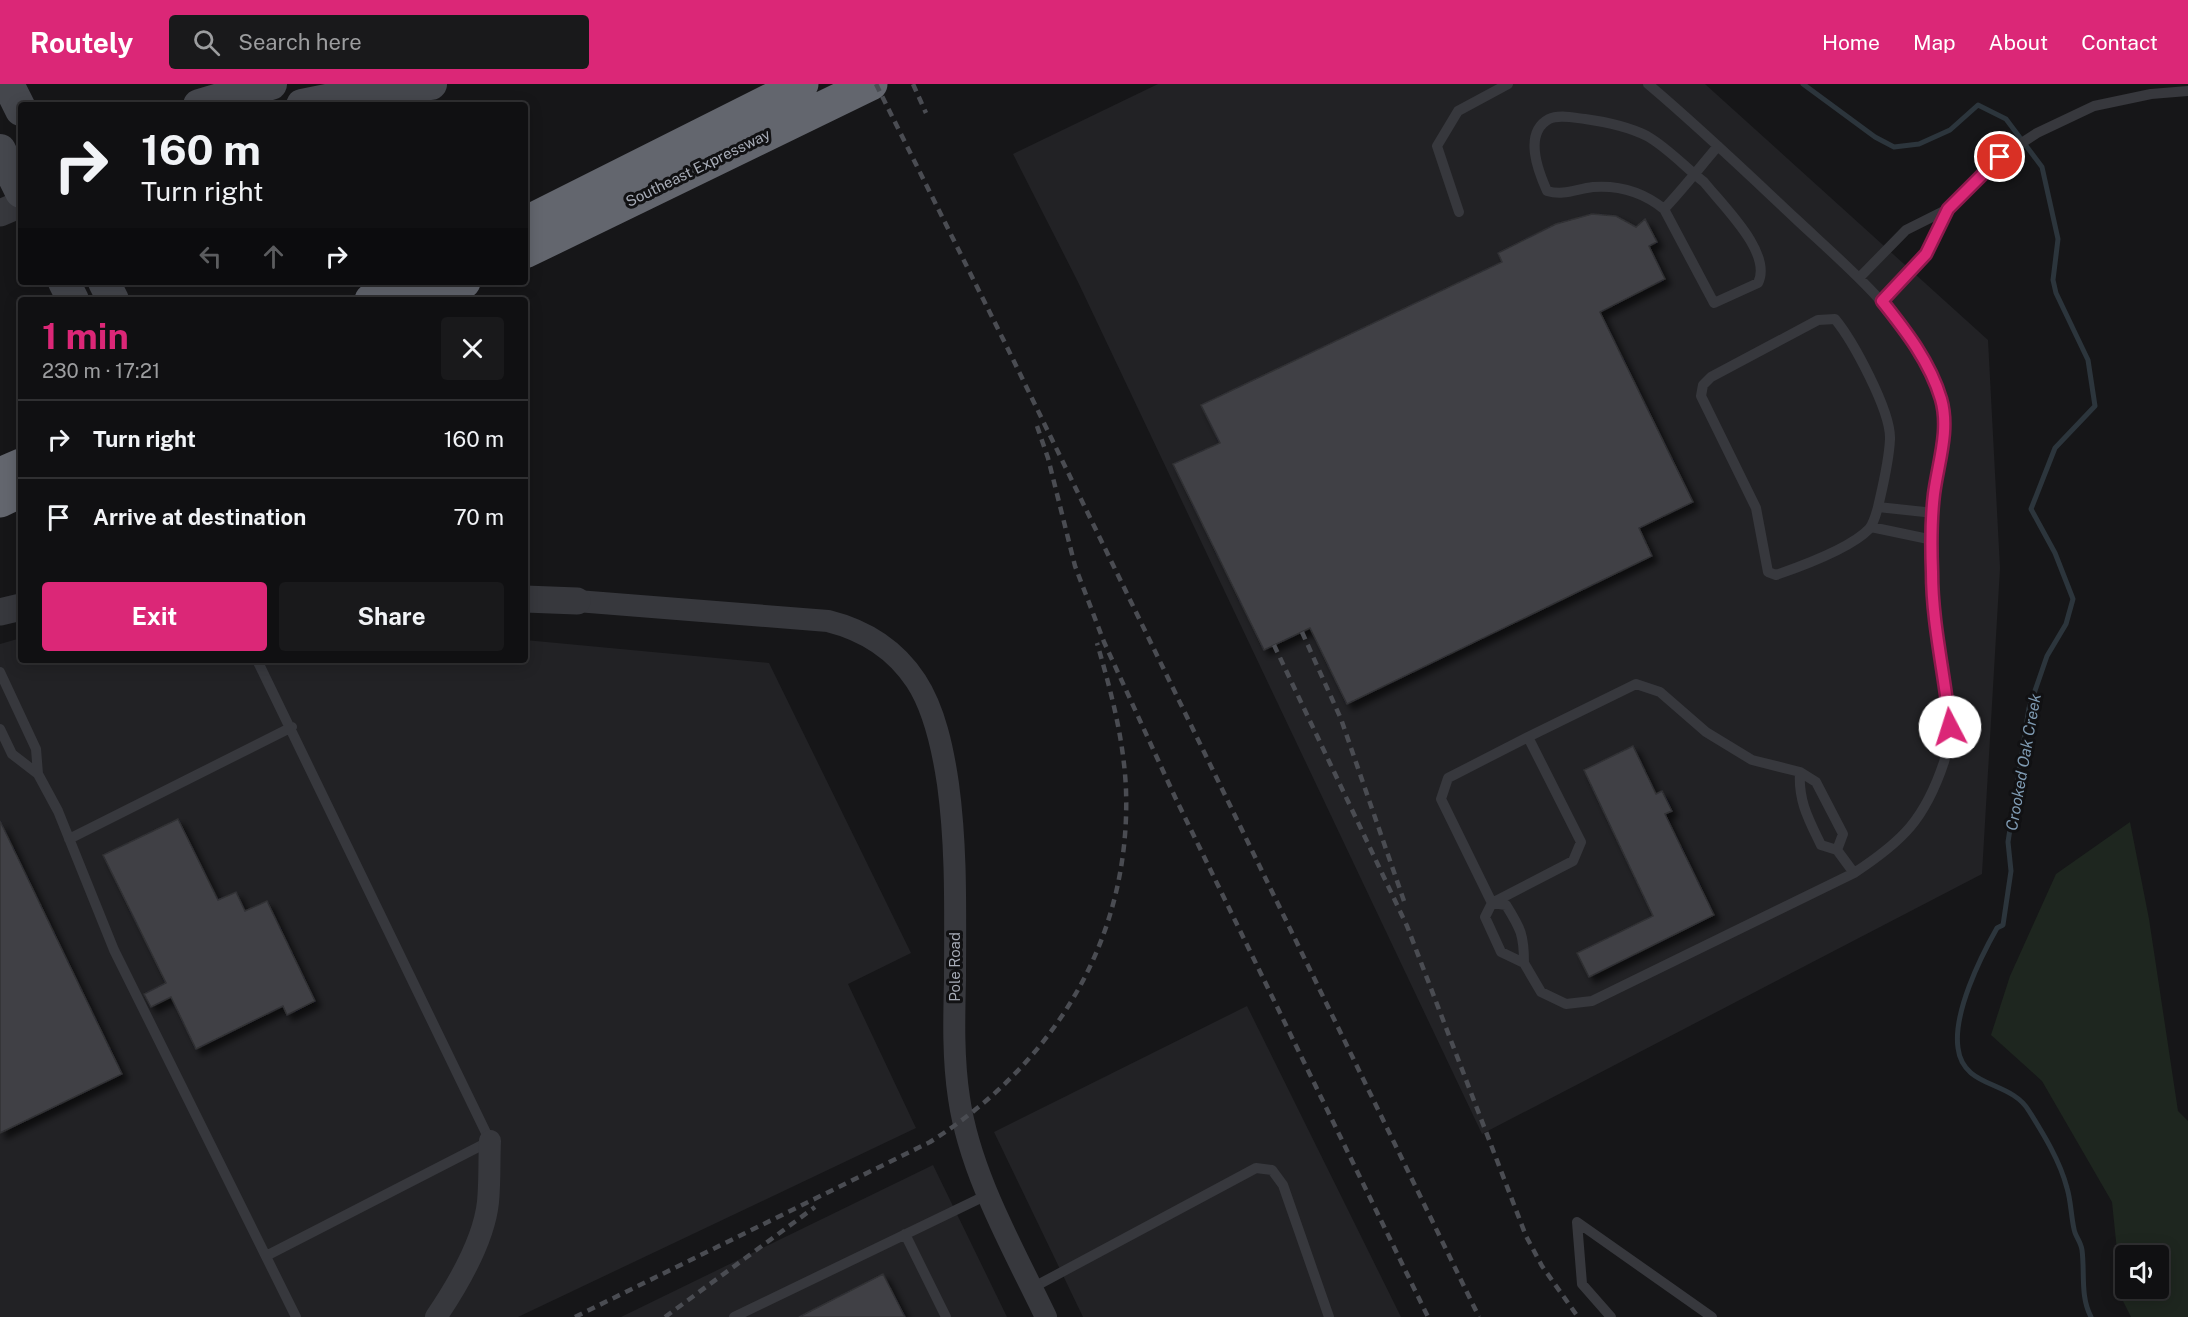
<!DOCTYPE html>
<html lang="en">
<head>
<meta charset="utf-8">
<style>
	body { margin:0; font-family:"Public Sans",sans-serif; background:#19191b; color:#f1f3f6; height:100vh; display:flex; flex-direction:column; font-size:22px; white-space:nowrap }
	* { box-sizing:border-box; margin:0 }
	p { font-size:20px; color:#9c9d9f }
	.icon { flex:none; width:33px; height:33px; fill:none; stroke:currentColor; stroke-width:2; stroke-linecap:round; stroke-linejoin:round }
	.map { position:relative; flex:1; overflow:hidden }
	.details { position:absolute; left:18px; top:213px; width:510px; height:366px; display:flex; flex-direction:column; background:#101012; border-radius:6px; box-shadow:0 3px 15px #0003,0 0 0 2px #303032 }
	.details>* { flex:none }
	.hud { position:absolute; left:18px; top:18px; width:510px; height:183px; border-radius:6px; box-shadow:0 3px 15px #0003,0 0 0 2px #303032; background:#101012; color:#f1f3f6; overflow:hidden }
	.fabs { position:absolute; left:2115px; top:1161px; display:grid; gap:12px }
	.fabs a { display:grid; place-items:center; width:54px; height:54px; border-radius:6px; background:#101012; box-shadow:0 3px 15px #0003,0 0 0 2px #303032; font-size:30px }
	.pin { position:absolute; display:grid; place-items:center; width:51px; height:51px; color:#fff; margin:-26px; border:3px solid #fff; border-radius:50%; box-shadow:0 2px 6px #0007 }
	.me { position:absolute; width:66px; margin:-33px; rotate:355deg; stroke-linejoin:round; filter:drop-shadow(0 0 4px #0008) }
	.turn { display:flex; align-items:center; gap:21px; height:126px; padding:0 24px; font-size:27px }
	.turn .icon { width:78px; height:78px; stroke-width:2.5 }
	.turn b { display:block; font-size:42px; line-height:51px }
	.lanes { display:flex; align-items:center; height:57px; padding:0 24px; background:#0003; justify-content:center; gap:30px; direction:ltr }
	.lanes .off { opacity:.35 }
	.round { display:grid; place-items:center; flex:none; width:63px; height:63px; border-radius:6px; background:#19191b }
	.summary { display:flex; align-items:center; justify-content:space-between; height:102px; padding:0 24px }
	h1 { font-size:36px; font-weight:700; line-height:45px; color:#db2777 }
	.cta { display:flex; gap:12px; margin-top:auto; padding:12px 24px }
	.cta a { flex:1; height:69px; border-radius:6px; background:#db2777; color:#fff; font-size:24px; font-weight:700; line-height:69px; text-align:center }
	.cta a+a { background:#19191b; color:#f1f3f6 }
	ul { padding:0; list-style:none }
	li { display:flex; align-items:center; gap:18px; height:78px; padding:0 24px; border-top:2px solid #303032 }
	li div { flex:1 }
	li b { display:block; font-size:22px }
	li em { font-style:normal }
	header { display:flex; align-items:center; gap:36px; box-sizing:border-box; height:84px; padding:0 30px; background:#db2777; color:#fff }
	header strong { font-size:28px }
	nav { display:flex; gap:33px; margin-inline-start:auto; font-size:21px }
	.search { width:420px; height:54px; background:#19191b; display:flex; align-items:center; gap:15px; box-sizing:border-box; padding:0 21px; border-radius:6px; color:#9c9d9f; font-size:22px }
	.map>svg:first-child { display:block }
	.built { fill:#222225 }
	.green { fill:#1e261f; fill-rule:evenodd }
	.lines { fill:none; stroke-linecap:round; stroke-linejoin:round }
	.stream { stroke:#2c353c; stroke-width:5 }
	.building { fill:#404145; stroke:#303034; stroke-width:1.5; filter:url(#shadow) }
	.service { stroke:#37383d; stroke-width:10 }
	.minor { stroke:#37383d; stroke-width:22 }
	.tertiary { stroke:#37383d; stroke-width:27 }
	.secondary { stroke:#45474d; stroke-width:32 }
	.motorway { stroke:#63666e; stroke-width:33 }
	.rail { stroke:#4a4c52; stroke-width:4.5; stroke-dasharray:8 6; stroke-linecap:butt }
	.route-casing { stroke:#8e194d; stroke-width:15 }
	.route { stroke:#db2777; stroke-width:10 }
	.labels { text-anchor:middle; stroke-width:6; stroke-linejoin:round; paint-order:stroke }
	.street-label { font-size:15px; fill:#a8adb8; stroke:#111113 }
	.water-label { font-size:16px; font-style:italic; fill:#7f9bb3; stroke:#111113 }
</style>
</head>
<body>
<header>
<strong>Routely</strong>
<div class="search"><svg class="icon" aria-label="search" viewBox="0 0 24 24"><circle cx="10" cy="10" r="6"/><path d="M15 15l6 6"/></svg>Search here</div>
<nav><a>Home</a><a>Map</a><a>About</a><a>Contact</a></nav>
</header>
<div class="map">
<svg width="2188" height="1233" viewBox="0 0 2188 1233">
	<defs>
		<filter id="shadow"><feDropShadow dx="5.5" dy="5.5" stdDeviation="3" flood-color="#0009"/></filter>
	</defs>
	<rect width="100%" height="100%" fill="#161618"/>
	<path class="built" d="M1158 0H1705L1988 256 2000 484 1982 790 1482 1050 1078 198 1013 70Z
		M21 554V576H525V556L769 579 911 869 848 900 916 1044 518 1233H0V560Z
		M1247 922 1401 1233H1083L994 1048Z
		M933 1081 1007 1233H621Z"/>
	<path class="green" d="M2130 738 2149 835 2178 1027 2188 1037V1233H2131L2122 1215 2112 1118 2042 997 1991 951 2010 892 2056 790ZM2126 1172H2158V1204H2126Z"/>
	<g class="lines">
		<path class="stream" d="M1803 0 1875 53 1894 63 1919 60 1950 46 1978 21 2006 35 2042 83 2058 155 2053 196 2056 209 2088 276 2095 322 2055 364 2031 425 2055 469 2073 515 2066 540 2047 572 2029 624 2008 758 2011 787 2003 841 1997 844C1980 874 1953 929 1958 964 1963 1005 2011 996 2029 1027 2044 1051 2060 1077 2067 1104 2071 1117 2071 1132 2074 1145 2075 1152 2081 1158 2082 1166 2085 1189 2080 1212 2091 1233"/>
	</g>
	<path class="building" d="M1592 130 1616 132 1636 143 1645 135 1657 158 1649 162 1665 195 1600 228 1693 418 1639 444 1652 472 1347 620 1310 544 1264 566 1173 380 1220 359 1201 321 1502 178 1498 169 1556 140Z
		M1633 662 1656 710 1662 707 1672 727 1665 730 1714 831 1589 893 1577 869 1653 832 1584 686Z
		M178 735 218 816 236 808 245 827 267 817 315 917 287 931 283 922 196 965 171 913 151 923 144 910 166 899 103 771Z
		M0 737 122 990 0 1049Z
		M883 1190 905 1233H799Z"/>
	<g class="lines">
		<path class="service" d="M1664 125C1643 108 1620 101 1593 103 1576 105 1564 112 1547 107 1538 87 1523 49 1549 35 1559 30 1575 34 1585 35 1607 38 1627 42 1647 52 1668 64 1686 84 1704 98 1723 122 1773 169 1758 199L1714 219 1664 125C1683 105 1700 83 1718 62
			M1459 128 1437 62 1458 27 1508 0
			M1859 194 1906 146 1948 125
			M1882 217 1926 170 1948 125 2000 73 2037 49 2094 22 2151 10 2188 7
			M1878 423C1876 430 1874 439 1869 445 1851 464 1802 482 1776 491L1768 488 1756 424 1701 312 1703 301 1711 293 1818 236 1835 235C1853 257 1891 327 1890 355 1889 378 1883 401 1878 423L1934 429
			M1871 443 1933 456
			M257 576 490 1057 266 1172
			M0 588 36 665 38 690 12 670 0 645
			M1528 653 1581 758 1573 777 1492 819 1441 715 1448 694Z
			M1528 653 1636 600 1660 608 1706 648 1752 676 1800 688 1816 698 1843 750 1837 766
			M1800 688C1798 717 1809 736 1821 761L1837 766 1854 789
			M38 690 58 727 114 866 296 1233
			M69 755 292 643
			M1524 879C1524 851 1521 845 1506 821L1492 819 1485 833 1501 868 1524 879 1541 908 1566 920 1592 917 1854 789C1903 757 1925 735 1944 678 1960 627 1937 569 1933 518 1930 484 1932 447 1934 413 1937 357 1956 335 1926 279 1894 221 1843 179 1796 135 1747 89 1699 43 1648 0
			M905 1150 946 1233
			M1032 1204 1256 1084 1272 1086 1283 1101 1329 1233
			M734 1233 989 1110
			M1611 1233 1582 1200 1577 1138 1712 1233"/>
		<path class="minor" d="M577 517 828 537C864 546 895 565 916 597 935 626 943 666 948 700 957 766 955 830 955 896 954 935 953 975 959 1014 970 1090 1013 1164 1046 1233
			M436 1233C457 1202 484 1156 488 1118 490 1098 489 1077 490 1057"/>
		<path class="tertiary" d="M0 129 21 120
			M525 515 577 517
			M0 528 21 523"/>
		<path class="secondary" d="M8 0 21 26
			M199 21 271 0
			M302 21 361 9 431 0
			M0 66 21 108
			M64 198 73 216
			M104 198 113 216"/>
		<path class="motorway" d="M525 139 802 0
			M525 168 871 0
			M371 216 406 198
			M427 216 464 198
			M0 390 21 381
			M0 417 21 407"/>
		<path class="rail" d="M876 0 1006 261 1479 1233
			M913 0 926 29
			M1037 342 1048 374 1075 482 1104 558 1175 713 1428 1233
			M1302 548 1341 635 1405 820
			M1274 561 1407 842 1526 1152 1542 1182 1578 1233
			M575 1233 930 1058C1054 980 1131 855 1126 706 1124 656 1111 607 1097 559
			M665 1233 815 1123"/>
	</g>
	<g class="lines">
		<defs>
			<path id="route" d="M1950 643C1945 591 1932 540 1932 488 1931 463 1931 435 1934 410 1938 379 1950 346 1941 315 1930 278 1906 247 1882 217L1926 170 1948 125 2000 73"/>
		</defs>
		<use href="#route" class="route-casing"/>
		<use href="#route" class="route"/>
	</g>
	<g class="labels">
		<g class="street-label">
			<text transform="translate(698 84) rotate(-26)" y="5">Southeast Expressway</text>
			<text transform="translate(955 883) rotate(-90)" y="5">Pole Road</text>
		</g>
		<g class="water-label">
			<text transform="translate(2023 678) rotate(-80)" y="6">Crooked Oak Creek</text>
		</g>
	</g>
</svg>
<div class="fabs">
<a><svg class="icon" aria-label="sound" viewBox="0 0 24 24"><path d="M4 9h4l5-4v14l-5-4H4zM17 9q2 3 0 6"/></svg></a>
</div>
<div class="pin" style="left:2000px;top:73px;background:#d93025"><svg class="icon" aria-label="arrive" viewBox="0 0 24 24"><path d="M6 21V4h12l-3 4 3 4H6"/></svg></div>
<svg class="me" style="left:1950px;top:643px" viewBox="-20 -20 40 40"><circle r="19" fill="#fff"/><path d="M0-13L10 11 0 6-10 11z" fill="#db2777"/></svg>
<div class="hud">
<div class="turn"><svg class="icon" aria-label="right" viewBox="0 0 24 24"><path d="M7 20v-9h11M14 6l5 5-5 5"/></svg><div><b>160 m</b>Turn right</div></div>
<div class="lanes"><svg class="icon off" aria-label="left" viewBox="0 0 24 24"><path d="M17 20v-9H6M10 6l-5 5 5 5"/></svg><svg class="icon off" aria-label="ahead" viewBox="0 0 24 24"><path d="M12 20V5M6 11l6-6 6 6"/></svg><svg class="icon" aria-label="right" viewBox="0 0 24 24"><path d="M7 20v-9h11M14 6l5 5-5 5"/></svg></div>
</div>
<section class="details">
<div class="summary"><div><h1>1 min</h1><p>230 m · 17:21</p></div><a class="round"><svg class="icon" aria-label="close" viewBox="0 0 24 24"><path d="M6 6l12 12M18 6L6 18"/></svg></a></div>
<ul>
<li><svg class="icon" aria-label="right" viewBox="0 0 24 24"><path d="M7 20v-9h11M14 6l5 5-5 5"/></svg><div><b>Turn right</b></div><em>160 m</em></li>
<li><svg class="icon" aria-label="arrive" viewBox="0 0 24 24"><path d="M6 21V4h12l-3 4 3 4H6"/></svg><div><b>Arrive at destination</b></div><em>70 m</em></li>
</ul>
<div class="cta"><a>Exit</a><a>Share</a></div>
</section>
</div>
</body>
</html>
